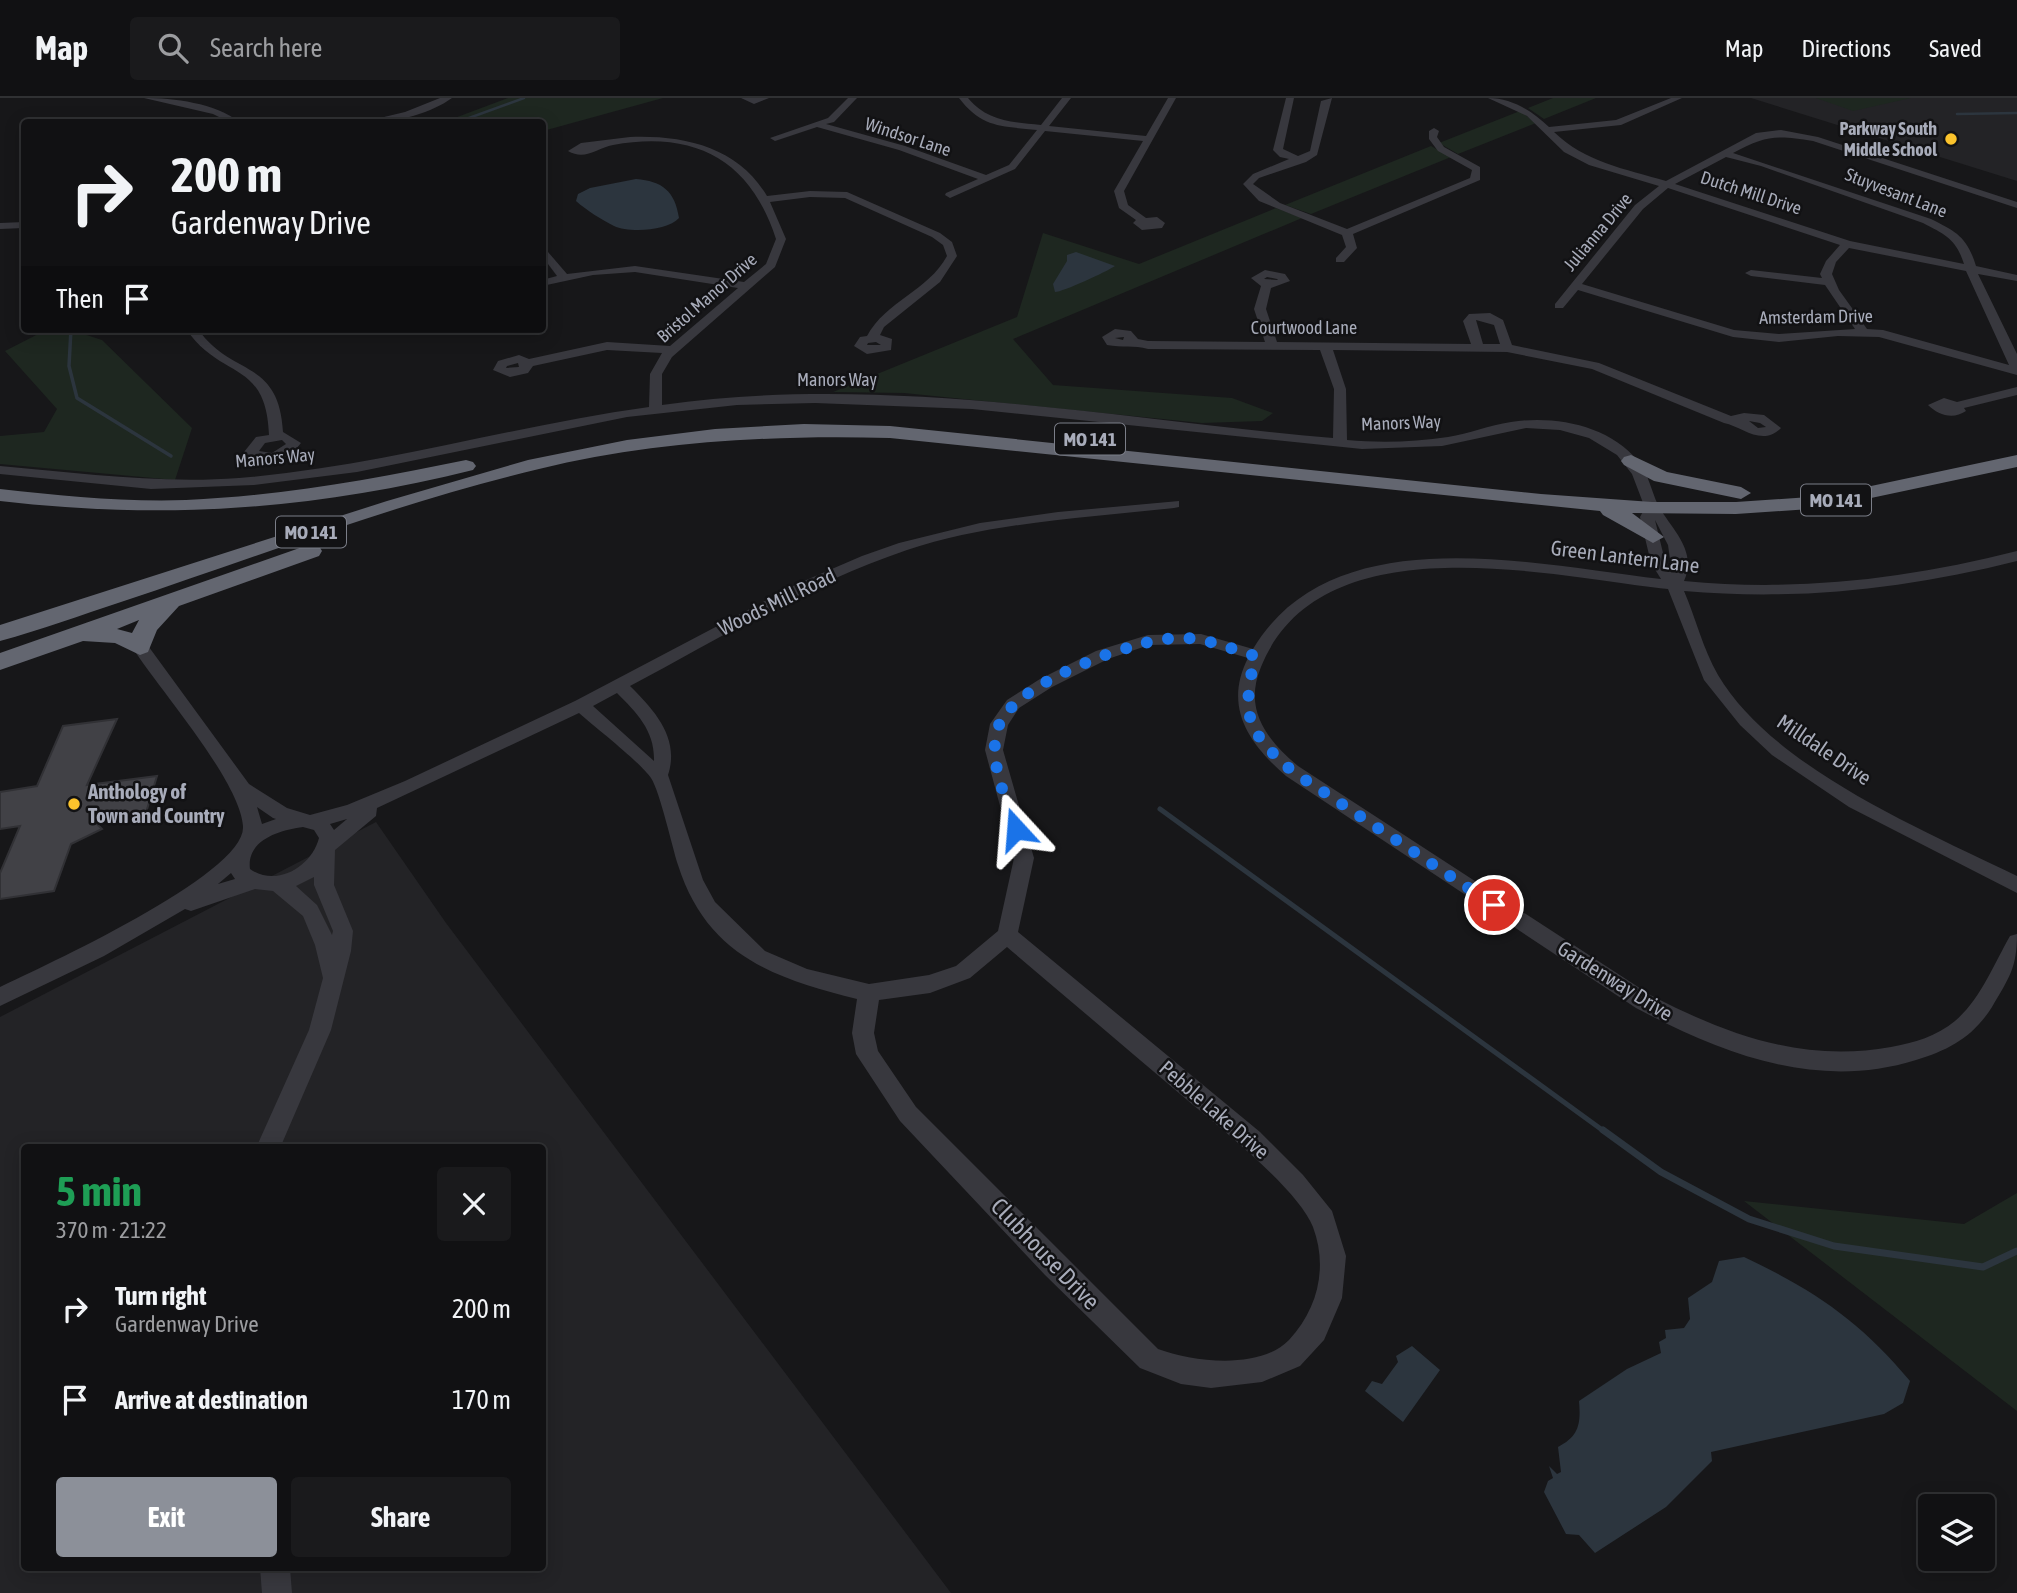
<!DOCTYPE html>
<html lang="en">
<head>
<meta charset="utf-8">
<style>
	body { margin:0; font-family:"Asap Condensed",sans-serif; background:#1a1a1c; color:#f1f3f6; height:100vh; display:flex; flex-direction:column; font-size:26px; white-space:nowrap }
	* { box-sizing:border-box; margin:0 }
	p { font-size:23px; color:#9c9da0 }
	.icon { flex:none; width:38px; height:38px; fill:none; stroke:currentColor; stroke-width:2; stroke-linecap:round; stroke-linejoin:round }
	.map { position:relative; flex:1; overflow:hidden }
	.sheet { position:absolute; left:21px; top:1046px; width:525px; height:427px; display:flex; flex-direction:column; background:#111113; border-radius:7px; box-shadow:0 4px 18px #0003,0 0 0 2px #303133 }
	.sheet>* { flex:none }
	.hud { position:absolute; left:21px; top:21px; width:525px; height:214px; border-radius:7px; box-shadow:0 4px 18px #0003,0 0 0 2px #303133; background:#111113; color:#f1f3f6; overflow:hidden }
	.fabs { position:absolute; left:1918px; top:1396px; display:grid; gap:14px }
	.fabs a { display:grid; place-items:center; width:77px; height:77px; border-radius:7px; background:#111113; box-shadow:0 4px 18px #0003,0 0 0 2px #303133; font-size:35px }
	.pin { position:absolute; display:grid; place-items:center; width:60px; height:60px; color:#fff; margin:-30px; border:4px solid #fff; border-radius:50%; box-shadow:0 2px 7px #0007 }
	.me { position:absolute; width:77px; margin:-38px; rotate:341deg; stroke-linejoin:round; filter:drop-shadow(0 0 5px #0008) }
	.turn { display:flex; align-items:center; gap:24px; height:147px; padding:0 35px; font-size:32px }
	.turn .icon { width:91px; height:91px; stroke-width:2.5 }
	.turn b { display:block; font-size:49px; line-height:60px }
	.then { display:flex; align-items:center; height:66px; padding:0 35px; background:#0003; gap:14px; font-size:26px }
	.round { display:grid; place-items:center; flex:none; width:74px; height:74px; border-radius:7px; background:#1a1a1c }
	.overview { display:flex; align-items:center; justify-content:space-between; height:119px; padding:0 35px }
	h1 { font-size:42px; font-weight:700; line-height:52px; color:#1e9e55 }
	.primary-button { display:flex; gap:14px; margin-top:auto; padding:14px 35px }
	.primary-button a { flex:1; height:80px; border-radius:7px; background:#8c9099; color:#fff; font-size:28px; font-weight:700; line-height:80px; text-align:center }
	.primary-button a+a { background:#1a1a1c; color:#f1f3f6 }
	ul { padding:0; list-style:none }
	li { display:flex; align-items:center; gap:21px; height:91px; padding:0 35px }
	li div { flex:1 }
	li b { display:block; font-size:26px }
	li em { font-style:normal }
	header { display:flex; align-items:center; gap:42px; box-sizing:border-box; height:98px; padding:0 35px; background:#111113; border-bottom:2px solid #303133 }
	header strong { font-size:33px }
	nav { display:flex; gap:38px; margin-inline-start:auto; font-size:24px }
	.search { width:490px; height:63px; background:#1a1a1c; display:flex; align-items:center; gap:18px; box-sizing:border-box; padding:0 24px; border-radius:7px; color:#9c9da0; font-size:26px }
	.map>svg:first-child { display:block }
	.built { fill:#232326; fill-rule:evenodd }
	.green { fill:#1e2720 }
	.water { fill:#2c353e }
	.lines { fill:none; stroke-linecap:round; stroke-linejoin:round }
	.stream-far3 { stroke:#2c353e; stroke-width:2.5 }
	.stream-far2 { stroke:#2c353e; stroke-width:3.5 }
	.stream-far1 { stroke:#2c353e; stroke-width:5 }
	.stream { stroke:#2c353e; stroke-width:7 }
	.building { fill:#414146; stroke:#313135; stroke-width:2 }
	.minor { fill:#38383e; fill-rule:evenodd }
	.highway { fill:#636670; fill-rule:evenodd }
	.route { stroke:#1a73e8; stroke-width:12; stroke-dasharray:0 21.6 }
	.poi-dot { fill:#fbc32c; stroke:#121214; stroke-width:2.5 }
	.labels { text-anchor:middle; stroke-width:5; stroke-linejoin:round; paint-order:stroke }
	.far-poi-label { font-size:18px; font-weight:bold; fill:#a8acba; stroke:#121214; text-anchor:end }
	.far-street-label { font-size:18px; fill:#a8acba; stroke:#121214 }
	.shield { fill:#121214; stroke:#7b7e88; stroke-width:2 }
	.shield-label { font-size:19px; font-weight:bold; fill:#a8acba }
	.street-label { font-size:21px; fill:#a8acba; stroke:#121214 }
	.poi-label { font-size:21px; font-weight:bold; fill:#a8acba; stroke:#121214; text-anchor:start }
	.near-street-label { font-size:24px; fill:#a8acba; stroke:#121214 }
</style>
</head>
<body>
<header>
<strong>Map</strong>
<div class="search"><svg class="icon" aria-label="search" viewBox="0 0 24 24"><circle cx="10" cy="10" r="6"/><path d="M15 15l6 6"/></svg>Search here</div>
<nav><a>Map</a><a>Directions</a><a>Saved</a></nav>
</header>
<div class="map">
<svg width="2017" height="1495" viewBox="0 0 2017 1495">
	<rect width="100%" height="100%" fill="#171719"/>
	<path class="built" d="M1751 0H2017V83Z
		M376 724 446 825 951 1495H0V919ZM24 1050H542V1470H24Z"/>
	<path class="green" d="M508 0H663L543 33 542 24H444Z
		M1553 0H1596L1544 21 1528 10Z
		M1816 0H1911L1853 13Z
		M1520 13 1536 25 1458 56 1439 45Z
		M1431 48 1451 59 1311 116 1285 107Z
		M1276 110 1302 120 1013 241 1053 287 1232 300 1273 315 1262 323 1202 325 904 295 833 294 1017 219 1043 135 1139 166Z
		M48 231H68L102 242 192 330 175 382 0 366V338L44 334 57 311 5 253Z
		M2017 1095V1313L1744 1103 1964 1126Z"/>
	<path class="water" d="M636 81C662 83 675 93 679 120 668 133 629 135 614 128 602 122 586 112 576 103L578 96 590 90Z
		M1076 154 1115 168C1106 174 1063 194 1055 194L1053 186 1067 163V157Z
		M1744 1159C1814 1192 1860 1223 1910 1283L1903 1305 1884 1316 1711 1354 1712 1363 1666 1409 1595 1455 1579 1437 1566 1436 1544 1394 1548 1383 1553 1380 1549 1368 1557 1376 1561 1374 1558 1349C1579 1338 1581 1326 1579 1303L1627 1271 1661 1255 1659 1244 1666 1240 1665 1232 1684 1230 1690 1221 1688 1200 1712 1184 1719 1163Z
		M1412 1248 1440 1272 1403 1324 1365 1293 1372 1283 1382 1286 1398 1264 1396 1258Z"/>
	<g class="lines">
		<path class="stream-far3" d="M1957 16 2017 15
			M458 24 524 0"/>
		<path class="stream-far2" d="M71 231 69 268 77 300 171 358"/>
		<path class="stream-far1" d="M1160 711 1605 1034"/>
		<path class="stream" d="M1603 1032 1661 1074 1749 1121 1834 1148 1983 1169 2017 1153"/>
	</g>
	<path class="building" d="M117 621 87 687 157 678 145 718 95 724 102 731 71 746 54 793 0 801V775L20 728 0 731V694L37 688 63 628Z"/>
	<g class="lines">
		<path class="minor" d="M144 0C173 0 216 5 239 24H229L213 16Z
			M440 0H452C430 16 390 27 363 24L405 14Z
			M741 0H769L754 6Z
			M848 0H857L834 24 826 26 905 48 986 77 1009 67 1037 32C1001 28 982 30 959 0H968C987 23 1011 24 1041 27L1062 0H1071L1049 28 1146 38 1168 0H1176L1124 93 1128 107 1146 120 1157 119 1165 125 1162 130 1142 132 1133 125 1136 122 1119 110 1114 93 1143 43 1045 33 1015 71 950 100 945 97 946 95 978 81 899 52 817 29 775 43 770 40 828 20Z
			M1286 0H1294L1283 51 1298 58 1310 53 1321 3 1332 0 1317 57 1306 64 1259 80 1253 86 1280 105 1347 131 1470 80 1472 72 1438 53 1429 41V33L1434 30 1439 33 1437 39 1444 49 1480 69V82L1353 136 1357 150 1344 164H1336V160L1346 149 1342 137 1259 103 1243 86 1253 76 1289 61 1280 59 1273 52Z
			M1488 0C1512 0 1532 13 1549 29L1616 22 1671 0H1682L1621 27 1554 34C1585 64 1625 71 1666 83L1756 35 1781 32 1818 39 2017 104V110L1813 43C1777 37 1766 37 1733 55L1931 121C1957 134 1967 139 1976 168L2017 177V183L1978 176 2017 256V277L1879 239 1838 238 1779 244 1733 239 1578 192 1563 210H1555V206L1635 107 1659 88 1589 67 1564 54 1527 18ZM1726 59 1761 68 1923 125C1946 137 1956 141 1964 166L1850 143 1675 86ZM1668 90 1840 147 1826 163 1820 176 1822 180 1751 172 1745 175 1751 178 1825 187 1855 231 1779 236 1734 232 1582 186 1643 111ZM1849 150 1966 173 2009 267 1883 232 1867 231 1839 192 1832 176 1836 164Z
			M630 39C684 37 738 49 767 98L810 93 847 94 940 135 952 144 957 158 940 184 884 229 880 237 892 241 891 252 867 256 854 248 860 239 867 238C886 203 928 193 947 158L943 147 932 139 845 100 810 99 770 104 786 141 775 169 672 259 662 276V307C884 275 1112 321 1333 340L1334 291 1320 252 1148 251C1134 247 1122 250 1107 247L1102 239 1115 231 1131 233 1138 241 1148 243 1265 244 1254 211 1261 188 1251 180 1265 172 1285 176 1290 183 1271 190 1266 211 1277 244 1471 246 1463 223 1469 216 1490 215 1503 222 1512 247 1599 265 1731 318 1744 315 1764 317 1781 330C1762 349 1743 329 1724 325L1592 271 1507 254 1333 252 1346 291 1347 342C1380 345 1415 344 1448 339 1469 336 1489 327 1511 324 1554 317 1609 327 1638 363 1649 377 1651 392 1658 407 1671 431 1698 452 1684 483 1798 494 1906 481 2017 453V463C1906 491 1798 503 1684 493 1696 521 1703 551 1718 577 1773 670 1923 732 2017 778V795L1849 709 1772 657 1740 627 1704 582 1668 491C1549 478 1320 422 1261 569 1243 612 1267 642 1298 668L1652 898C1728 937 1804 965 1891 949 1914 945 1937 938 1955 923 1980 902 1994 866 2010 838L2017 836C2017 870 2009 880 1992 909 1973 939 1949 952 1916 962 1817 993 1723 956 1636 910L1286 678C1249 646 1223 609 1248 560L1200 546 1149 547 1108 561 1052 589 1019 610 1008 627 1003 652 1034 760 1018 834 1260 1034 1303 1077 1332 1113 1346 1158 1342 1200 1324 1242 1300 1268 1262 1284 1211 1290 1181 1286 1140 1270 1045 1177 900 1023 856 956 852 935 857 901C774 880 707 858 678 767 672 748 660 694 651 680 640 664 596 630 579 615L377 710 376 718 335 752 334 787 353 833 351 853 331 932 280 1050H256L309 932 323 880 315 847 303 818 273 793 255 791 191 813 185 811 104 858 0 908V889C41 869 247 776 243 728 240 683 159 591 132 549L140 544 146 545 249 686 287 710 310 717 347 707 405 683 575 603 797 486 862 458 899 445 980 425 1058 414 1179 403V409L1174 410C1085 420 992 424 907 452 809 485 721 540 630 588 655 613 680 640 668 677L703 782 715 804 765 853 807 871 869 886 929 877 956 868 998 833 1014 760 985 652 990 626 1007 602 1040 581 1096 553 1148 537 1201 536 1253 551C1333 417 1535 467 1661 481L1651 465 1640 419 1645 410 1632 376 1617 357 1589 340 1560 332 1526 330 1442 348 1362 351 972 311 815 305 737 307 627 319 357 374 254 387 151 391 0 376V368C80 375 159 386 239 380 378 369 511 328 649 309L650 276 662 255 607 252 533 268 528 275 510 279 493 272 498 263 519 257 529 261 607 244 670 248 738 190 635 174 593 177 542 188V182L557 178 542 158V147L567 176 635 168 744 184 766 166 776 141C751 63 696 32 613 47 597 50 585 63 568 53L581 45ZM1267 179 1277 181 1278 182 1264 181ZM1476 222 1494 227 1500 246H1483ZM1124 239 1123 242 1115 240ZM876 244 881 247H867L868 245ZM518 265 519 269 506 270 507 268ZM1749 323 1760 325 1766 329 1758 330ZM1655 422 1668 447 1672 475 1664 459ZM617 595C637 615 655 633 654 663L593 608ZM257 709 273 720 276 721 262 726ZM347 721 334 732 330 726ZM303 729 314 732 319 740C312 768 277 790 250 771 246 742 280 732 303 729ZM231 775 235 781 218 786ZM314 779V787L333 833 332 837 317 807 296 788ZM1007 849C1067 900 1126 950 1186 1001 1218 1028 1298 1091 1313 1129 1328 1169 1318 1211 1289 1242 1260 1272 1193 1264 1158 1251L916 1009 878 953 874 935 879 902 930 895 970 880Z
			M24 124V130L0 131V125Z
			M186 231H198C231 279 279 260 283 334L301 345C288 363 266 369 246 357L244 354 256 339 269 337C266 261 222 283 186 231ZM282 342 286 346 272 355 259 353 265 345Z
			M2017 289V297L1964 310 1966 313C1953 322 1938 317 1928 307L1944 300 1957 304Z
			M260 1470H290L292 1495H262Z"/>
		<path class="highway" d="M804 326 890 328 1541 396 1652 404H1736L1824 398 2017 357V369L1824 410 1736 416 1632 415 1664 439 1653 445 1603 417 1600 413 890 340C772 337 654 343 539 371 397 405 259 458 121 504 81 517 41 532 0 543V527L387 403 528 362 627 342 715 331Z
			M1631 357 1667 374 1741 389 1751 395 1741 401 1654 383 1624 367 1621 363 1624 359Z
			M466 362 473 364 476 368 473 372C311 412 165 422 0 403V391C62 398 124 404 186 402 281 398 374 381 466 362Z
			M311 446 319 448 322 453 319 458 179 508 157 532 148 554 140 557 115 545 83 543 0 572V555ZM139 522 132 535 117 531Z"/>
	</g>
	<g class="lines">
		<path class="route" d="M1016 731C1006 700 986 659 999 627 1015 585 1134 541 1177 540 1204 539 1229 550 1255 558 1242 619 1245 631 1292 673L1494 807"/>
	</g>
	<g class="poi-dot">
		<circle cx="1951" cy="41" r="7"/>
		<circle cx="74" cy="706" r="7"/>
	</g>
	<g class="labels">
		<g class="far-poi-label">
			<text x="1937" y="37">Parkway South<tspan x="1937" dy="21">Middle School</tspan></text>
		</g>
		<g class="far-street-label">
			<text transform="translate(908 39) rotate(18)" y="6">Windsor Lane</text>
			<text transform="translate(1751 95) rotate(18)" y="6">Dutch Mill Drive</text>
			<text transform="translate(1896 95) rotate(21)" y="6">Stuyvesant Lane</text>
			<text transform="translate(1598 134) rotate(-50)" y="6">Julianna Drive</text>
			<text transform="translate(707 200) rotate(-41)" y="6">Bristol Manor Drive</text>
			<text transform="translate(1816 219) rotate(-1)" y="6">Amsterdam Drive</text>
			<text x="1304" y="236">Courtwood Lane</text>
			<text x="837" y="288">Manors Way</text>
			<text transform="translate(1401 325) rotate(-2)" y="6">Manors Way</text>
			<text transform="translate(275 360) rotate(-5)" y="6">Manors Way</text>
		</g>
		<g class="shield">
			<rect x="1055" y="325.5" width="70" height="31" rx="5"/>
			<rect x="1801" y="386.5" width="70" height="31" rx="5"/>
			<rect x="276" y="418.5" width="70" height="31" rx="5"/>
		</g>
		<g class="shield-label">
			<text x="1090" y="348">MO 141</text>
			<text x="1836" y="409">MO 141</text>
			<text x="311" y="441">MO 141</text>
		</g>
		<g class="street-label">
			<text transform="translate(1625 459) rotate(7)" y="7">Green Lantern Lane</text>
			<text transform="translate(777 504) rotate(-26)" y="7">Woods Mill Road</text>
			<text transform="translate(1824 652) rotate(34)" y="7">Milldale Drive</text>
			<text transform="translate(1615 883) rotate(32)" y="7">Gardenway Drive</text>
			<text transform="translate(1214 1012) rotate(41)" y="7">Pebble Lake Drive</text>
		</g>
		<g class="poi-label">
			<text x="88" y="701">Anthology of<tspan x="88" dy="24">Town and Country</tspan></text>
		</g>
		<g class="near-street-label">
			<text transform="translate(1045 1156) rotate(46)" y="8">Clubhouse Drive</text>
		</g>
	</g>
</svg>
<div class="fabs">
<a><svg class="icon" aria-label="layers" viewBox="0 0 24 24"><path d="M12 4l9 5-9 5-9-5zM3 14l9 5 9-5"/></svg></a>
</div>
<div class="pin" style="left:1494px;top:807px;background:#d93025"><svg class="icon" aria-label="arrive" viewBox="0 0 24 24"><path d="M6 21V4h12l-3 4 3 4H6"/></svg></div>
<svg class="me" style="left:1016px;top:731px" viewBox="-20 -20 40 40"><path d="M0-17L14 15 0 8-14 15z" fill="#1a73e8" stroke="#fff" stroke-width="4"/></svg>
<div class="hud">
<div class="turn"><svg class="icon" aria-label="right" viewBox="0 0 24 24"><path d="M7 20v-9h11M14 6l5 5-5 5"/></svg><div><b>200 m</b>Gardenway Drive</div></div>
<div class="then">Then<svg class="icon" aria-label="arrive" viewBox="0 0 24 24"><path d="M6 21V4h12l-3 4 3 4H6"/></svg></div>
</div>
<section class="sheet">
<div class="overview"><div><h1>5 min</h1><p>370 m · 21:22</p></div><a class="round"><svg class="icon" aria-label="close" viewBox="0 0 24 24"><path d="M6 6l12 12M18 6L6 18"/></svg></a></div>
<ul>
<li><svg class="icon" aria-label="right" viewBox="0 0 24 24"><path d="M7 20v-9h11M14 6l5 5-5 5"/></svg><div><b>Turn right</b><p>Gardenway Drive</p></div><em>200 m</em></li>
<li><svg class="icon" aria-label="arrive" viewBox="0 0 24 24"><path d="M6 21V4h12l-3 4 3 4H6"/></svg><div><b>Arrive at destination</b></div><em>170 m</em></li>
</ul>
<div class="primary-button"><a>Exit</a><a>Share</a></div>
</section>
</div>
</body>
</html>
